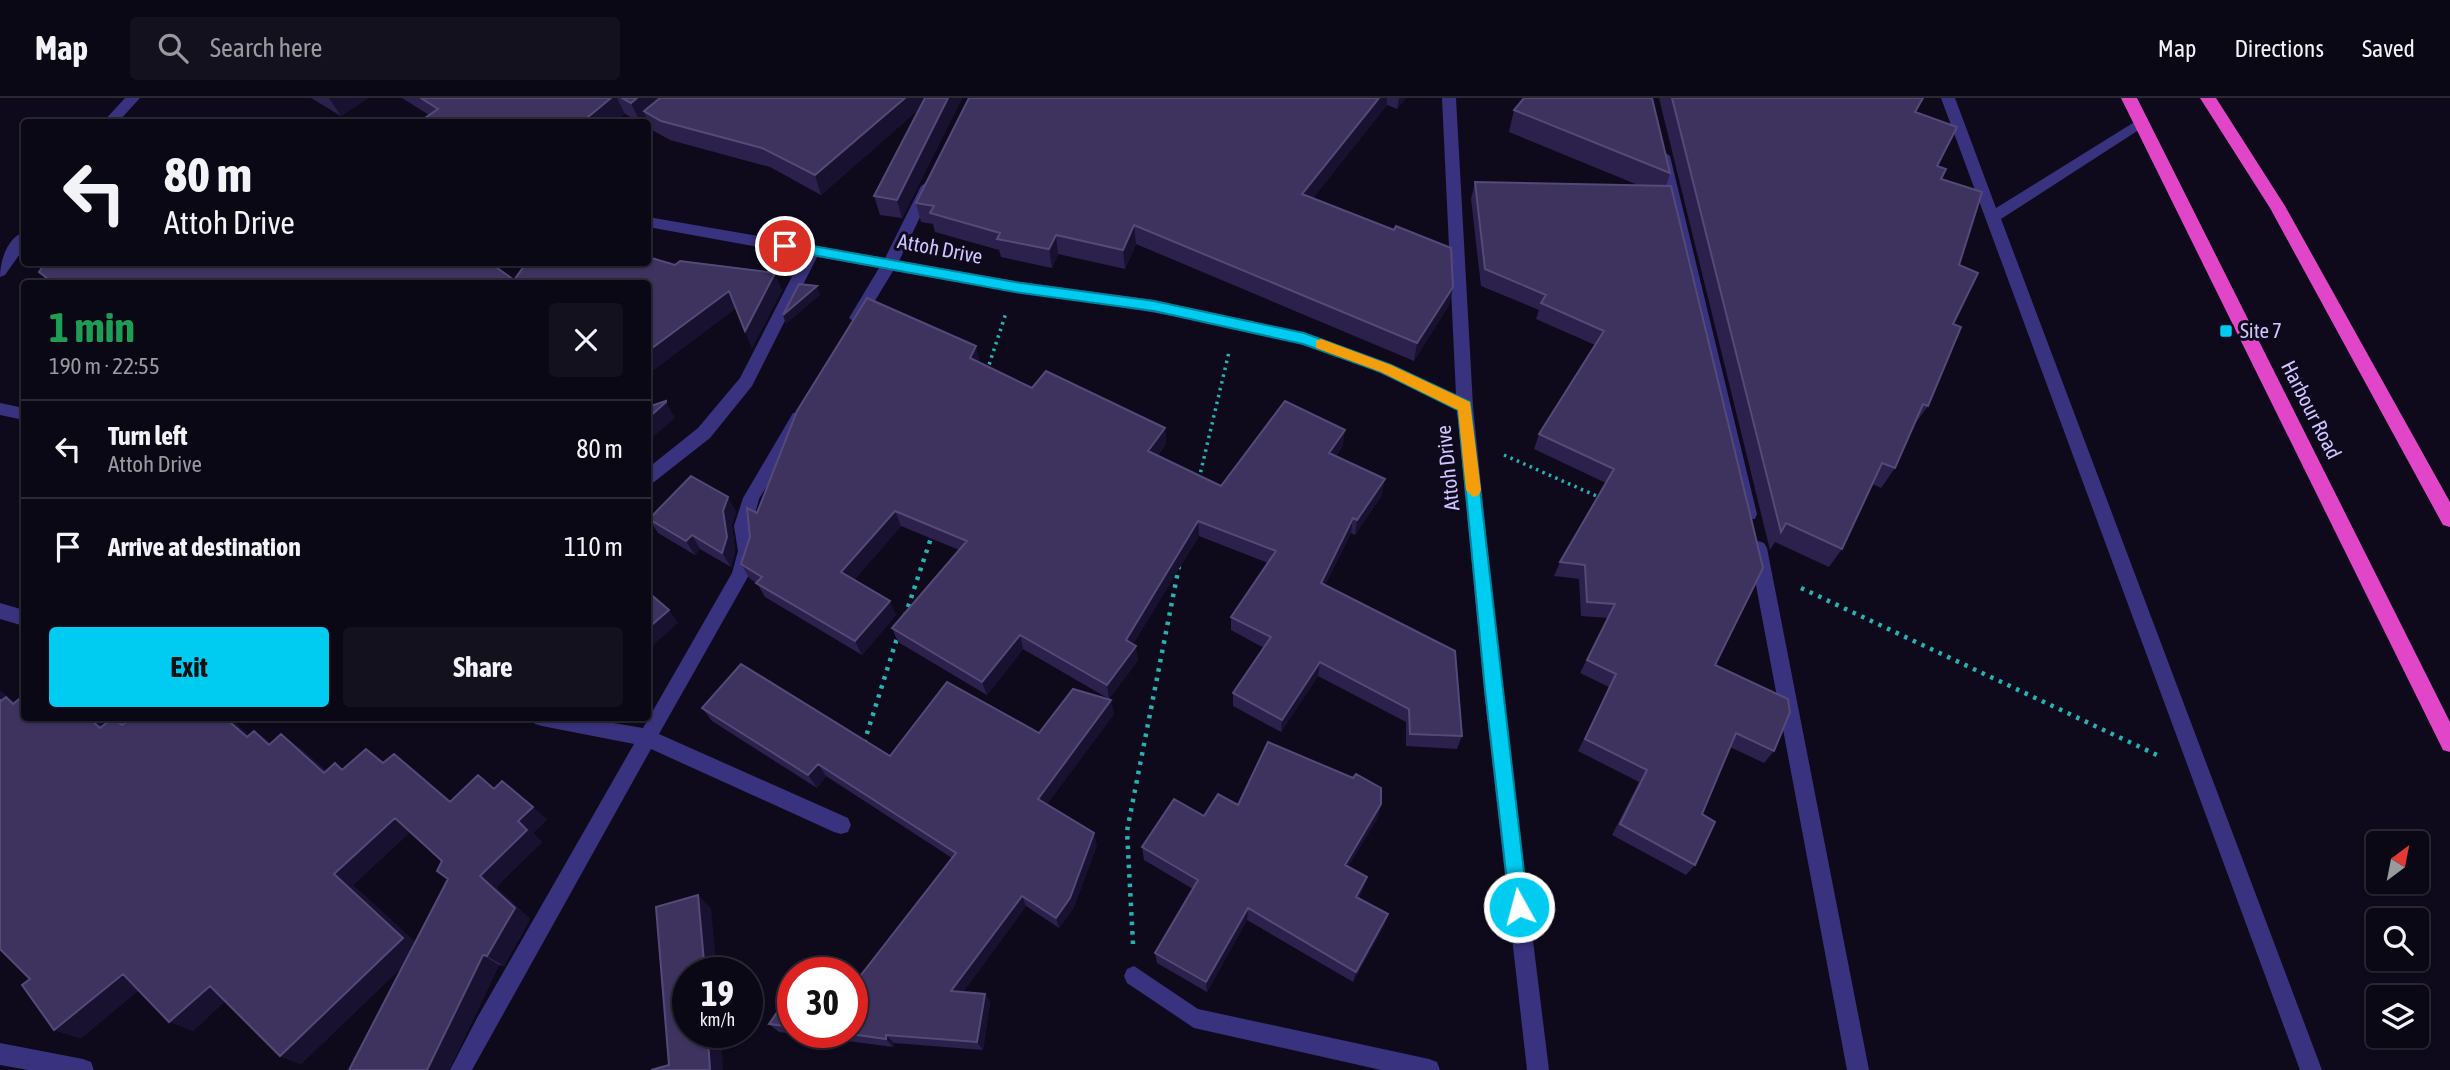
<!DOCTYPE html>
<html lang="en">
<head>
<meta charset="utf-8">
<style>
	body { margin:0; font-family:"Asap Condensed",sans-serif; background:#13111e; color:#f1f3f6; height:100vh; display:flex; flex-direction:column; font-size:26px; white-space:nowrap }
	* { box-sizing:border-box; margin:0 }
	p { font-size:23px; color:#999aa0 }
	.icon { flex:none; width:38px; height:38px; fill:none; stroke:currentColor; stroke-width:2; stroke-linecap:round; stroke-linejoin:round }
	.map { position:relative; flex:1; overflow:hidden }
	.drawer { position:absolute; left:21px; top:182px; width:630px; height:441px; display:flex; flex-direction:column; background:#0a0815; border-radius:7px; box-shadow:0 2px 5px #0004,0 0 0 2px #2a2934 }
	.drawer>* { flex:none }
	.banner { position:absolute; left:21px; top:21px; width:630px; height:147px; border-radius:7px; box-shadow:0 2px 5px #0004,0 0 0 2px #2a2934; background:#0a0815; color:#f1f3f6; overflow:hidden }
	.needle { width:46px; rotate:32deg }
	.tools { position:absolute; left:2366px; top:733px; display:grid; gap:14px }
	.tools a { display:grid; place-items:center; width:63px; height:63px; border-radius:7px; background:#0a0815; box-shadow:0 2px 5px #0004,0 0 0 2px #2a2934; font-size:35px }
	.speed { position:absolute; left:672px; top:859px; display:flex; gap:14px; font-size:35px; font-weight:700; text-align:center }
	.speed>* { display:grid; place-content:center; width:91px; height:91px; border-radius:50%; background:#0a0815; box-shadow:0 2px 5px #0004,0 0 0 2px #2a2934; line-height:1 }
	.speed small { font-size:18px; font-weight:400 }
	.speed .limit { border:10px solid #d22; background:#fff; color:#111 }
	.pin { position:absolute; display:grid; place-items:center; width:60px; height:60px; color:#fff; margin:-30px; border:4px solid #fff; border-radius:50%; box-shadow:0 2px 7px #0007 }
	.me { position:absolute; width:77px; margin:-38px; rotate:353deg; stroke-linejoin:round; filter:drop-shadow(0 0 5px #0008) }
	.turn { display:flex; align-items:center; gap:24px; height:147px; padding:0 28px; font-size:32px }
	.turn .icon { width:91px; height:91px; stroke-width:2.5 }
	.turn b { display:block; font-size:49px; line-height:60px }
	.round { display:grid; place-items:center; flex:none; width:74px; height:74px; border-radius:7px; background:#13111e }
	.summary { display:flex; align-items:center; justify-content:space-between; height:119px; padding:0 28px }
	h1 { font-size:42px; font-weight:700; line-height:52px; color:#1e9e55 }
	.button { display:flex; gap:14px; margin-top:auto; padding:14px 28px }
	.button a { flex:1; height:80px; border-radius:7px; background:#00cbf0; color:#111; font-size:28px; font-weight:700; line-height:80px; text-align:center }
	.button a+a { background:#13111e; color:#f1f3f6 }
	ul { padding:0; list-style:none }
	li { display:flex; align-items:center; gap:21px; height:98px; padding:0 28px; border-top:2px solid #2a2934 }
	li div { flex:1 }
	li b { display:block; font-size:26px }
	li em { font-style:normal }
	header { display:flex; align-items:center; gap:42px; box-sizing:border-box; height:98px; padding:0 35px; background:#0a0815; border-bottom:2px solid #2a2934 }
	header strong { font-size:33px }
	nav { display:flex; gap:38px; margin-inline-start:auto; font-size:24px }
	.search { width:490px; height:63px; background:#13111e; display:flex; align-items:center; gap:18px; box-sizing:border-box; padding:0 24px; border-radius:7px; color:#999aa0; font-size:26px }
	.map>svg:first-child { display:block }
	.lines { fill:none; stroke-linecap:round; stroke-linejoin:round }
	.path-far1 { stroke:#25b3b2; stroke-width:3.5; stroke-dasharray:2.5 4.5; stroke-linecap:butt }
	.path { stroke:#25b3b2; stroke-width:4.5; stroke-dasharray:3.5 6; stroke-linecap:butt }
	.service { fill:#39327e; fill-rule:evenodd }
	.minor { fill:#39327e; fill-rule:evenodd }
	.tertiary { fill:#39327e; fill-rule:evenodd }
	.trunk { fill:#e246c8; fill-rule:evenodd }
	.wall { fill:#2c214c; fill-rule:evenodd }
	.shaded-wall { fill:#191130 }
	.building { fill:#3e335f; stroke:#544a78; stroke-width:2 }
	.route { fill:#00cbf0; stroke:#00849c; stroke-width:2 }
	.slow { fill:#f59e0b }
	.poi-dot { fill:#00cbf0; stroke:#0e0a1c; stroke-width:2.5 }
	.labels { text-anchor:middle; stroke-width:6; stroke-linejoin:round; paint-order:stroke }
	.street-label { font-size:21px; fill:#cfc5ff; stroke:#0e0a1c }
	.poi-label { font-size:21px; fill:#cfc5ff; stroke:#0e0a1c; text-anchor:start }
</style>
</head>
<body>
<header>
<strong>Map</strong>
<div class="search"><svg class="icon" aria-label="search" viewBox="0 0 24 24"><circle cx="10" cy="10" r="6"/><path d="M15 15l6 6"/></svg>Search here</div>
<nav><a>Map</a><a>Directions</a><a>Saved</a></nav>
</header>
<div class="map">
<svg width="2450" height="972" viewBox="0 0 2450 972">
	<rect width="100%" height="100%" fill="#0e0a1c"/>
	<g class="lines">
		<path class="path-far1" d="M987 273 1006 215
			M1504 357 1601 400
			M1199 381 1229 254"/>
		<path class="path" d="M1801 490 2157 657
			M905 518 932 437
			M864 645 898 537
			M1133 846 1127 733 1179 468"/>
		<path class="service" d="M1134 868 1198 911 1429 961 1437 964 1440 972H1381L1194 930 1127 885 1124 878 1127 871Z"/>
		<path class="minor" d="M1442 0H1456L1473 308 1502 592 1549 972H1527L1484 592 1457 312C1407 288 1355 260 1301 246 1167 211 1029 197 893 173L862 224 857 226 849 220 879 170 817 159 752 288 710 340 654 384 648 386V370L698 330 740 280 803 157 648 129V119L885 160 921 88 928 83 935 88 899 163 1015 183 1154 202 1305 235 1392 267 1456 297Z
			M1941 0H1955L1996 110 2136 23 2141 21 2148 26 2001 121 2322 972H2300Z
			M1663 53 1670 58 1757 416 1755 421H1743L1741 416 1656 58Z
			M0 305 24 310V322L0 317Z
			M799 314 807 320 759 401 752 428 756 453 749 477 659 636 848 720 851 727 848 734 841 736 834 734 651 651 472 972H450L477 920 634 646 542 628 535 626 533 620H584L643 630 732 475 738 453 734 428 743 400 793 315Z
			M1758 443 1764 445 1767 450 1869 972H1847L1749 450 1752 445Z
			M0 505 24 512V528L0 521Z
			M0 945 83 961 91 964 94 972H28L0 967Z"/>
		<path class="tertiary" d="M125 0H140L118 24H103Z
			M24 134V150L5 177 0 179C0 163 7 140 24 134Z"/>
		<path class="trunk" d="M2121 0H2137L2450 624V654L2443 652Z
			M2200 0H2216L2285 108 2450 404V429L2443 427 2270 110Z"/>
	</g>
	<path class="wall" d="M311 0H368L341 18Z
		M402 0H962L902 120 880 117 874 98 919 11 821 97 770 69 670 42 652 32 646 19 640 24 625 16 429 17Z
		M969 0H1406L1397 11 1387 7 1313 100 1453 189 1449 207 1414 263 1136 146 1125 171 1058 156 1052 170 1001 159 999 152 935 134 933 126 921 124 916 105Z
		M1659 0H1924L1916 14 1937 68 1941 81 1959 167 1953 226 1928 308 1914 327 1895 370 1881 390 1872 386 1842 451 1829 469 1775 444 1770 452Z
		M1514 12 1670 75 1666 88 1715 567 1774 653 1764 665 1730 649 1702 716 1695 767 1686 777 1612 737 1639 684 1578 653 1609 589 1580 575 1608 520 1581 518 1579 481 1554 478 1560 464 1606 385 1534 351 1539 336 1595 247 1536 221 1539 212 1481 188 1471 101 1475 84 1638 87 1509 34Z
		M675 167 782 192 752 250 736 210 648 276V186H50L39 174 514 182Z
		M979 265 1032 290 1165 330 1166 346 1158 357 1221 388 1343 348 1336 358 1382 397 1355 437 1351 435 1325 487 1462 638 1457 651 1406 648V624L1318 578 1281 634 1233 608V595L1264 550 1231 532V519L1268 465 1199 438 1133 546 1138 562 1109 601 1023 551 987 597 898 544 892 530 959 452 901 428 854 482 896 517 862 557 765 499 757 485 750 481 741 466 757 415Z
		M728 399 736 414 732 427 735 453 731 469 700 451 695 457 658 435 649 421Z
		M10 601 15 604 105 626H124L131 620H160L163 622 166 620H229L249 637 254 633 271 645 300 650 326 673 385 664 411 669 451 703 494 690 547 721 533 735 542 744 496 789 530 821 504 868 499 867 449 972H349L403 868 301 966 280 958 225 903 193 933 139 892 81 940 54 932 30 881ZM410 734 442 763 448 781 415 844 353 787Z
		M702 610 890 658 1039 635 1114 616 1047 706 1097 747 1073 811 1059 830 1026 808 963 894 985 896 990 904 983 952 894 945 893 949 779 934 769 926 793 891V934H852L857 882 952 760 826 678 817 690 712 623Z
		M1381 706 1378 719 1348 769 1367 779 1363 791 1359 800 1388 816 1384 828 1353 884 1247 822 1207 894 1157 865 1155 855 1193 791 1144 762 1142 749 1204 718 1238 707Z"/>
	<path class="shaded-wall" d="M329 0H368L341 18Z
		M611 0H617L625 16 614 24H582Z
		M637 0H670L644 13 646 19 640 24 631 5Z
		M905 0H932L821 97 815 77Z
		M948 0H962L902 120 897 102Z
		M1379 0H1387V7L1301 115 1302 96Z
		M1399 0H1406L1397 11Z
		M1134 127 1136 146 1125 171 1123 152Z
		M1056 137 1058 156 1052 170 1049 151Z
		M775 175 782 192 752 250 745 233Z
		M817 188 820 197 786 226 783 217Z
		M1453 189 1449 207 1414 263 1417 245Z
		M729 193 736 210 648 276V253Z
		M976 248 980 264 974 277 970 260Z
		M666 304 675 320 648 343V320Z
		M1165 330 1166 346 1149 368 1148 353Z
		M1345 332 1343 348 1327 371 1329 355Z
		M1385 381 1382 397 1355 437 1357 422Z
		M728 399 736 414 732 427 735 453 731 469 722 455 723 413Z
		M895 413 901 428 848 489 841 474Z
		M1353 420 1351 435 1319 499 1321 485Z
		M1198 423 1199 438 1127 556 1126 542Z
		M692 437 700 451 695 457 686 443Z
		M890 503 896 517 862 557 855 543Z
		M669 512 678 525 648 552V530Z
		M1020 537 1023 551 987 597 982 584Z
		M1136 548 1138 562 1109 601 1107 587Z
		M1320 564 1318 578 1281 634 1282 622Z
		M0 592 10 601 24 610V615L0 602Z
		M1111 602 1114 616 1042 713 1038 701Z
		M89 620H98L123 643 100 630Z
		M225 620H229L267 652 247 639Z
		M254 633 274 647H269Z
		M281 636 300 650 342 688 324 675Z
		M394 656 411 669 466 716 450 704Z
		M818 666 826 678 817 690 808 677Z
		M1381 706 1378 719 1342 779 1345 767Z
		M533 709 547 721 533 735 542 744 496 789 530 821 504 868 487 858 480 778 518 723Z
		M395 720 412 732 353 787 422 850 301 966 280 958 334 776Z
		M1094 735 1097 747 1073 811 1059 830 1056 820Z
		M1367 779 1363 791 1353 811 1356 799Z
		M698 797 711 810 717 875H705Z
		M1022 798 1026 808 957 902 951 893Z
		M1248 810 1247 822 1207 894 1206 884Z
		M1388 816 1384 828 1353 884 1356 874Z
		M483 857 499 867 449 972H427Z
		M123 876 148 885 81 940 54 932Z
		M210 888 232 897 193 933 169 924Z
		M985 896 990 904 983 952 977 944Z
		M711 934H723L725 950 722 951 723 972H710L708 941Z
		M886 937 894 945 893 949 886 941Z"/>
	<path class="building" d="M421 0H611L582 24H419L438 11Z
		M622 0H637L631 5Z
		M660 0H905L815 77 762 50 661 23 644 13Z
		M925 0H948L897 102 874 98Z
		M969 0H1379L1302 96 1394 132 1396 128 1451 150 1453 189 1417 245 1134 127 1123 152 1056 137 1049 151 997 141 1000 135 930 115 934 108 916 105Z
		M1524 0H1652L1670 75 1514 12Z
		M1672 0H1923L1915 14 1957 29 1937 68 1946 71 1941 81 1982 94 1959 167 1978 175 1953 226 1961 229 1928 308 1923 306 1895 370 1882 365 1842 451 1786 425 1781 434Z
		M1475 84 1671 88 1763 470 1715 567 1788 601 1790 614 1774 653 1736 635 1702 716 1715 724 1695 767 1620 726 1647 672 1585 641 1616 576 1587 562 1615 506 1587 504 1585 467 1560 464 1614 371 1539 336 1604 233 1541 205 1546 197 1485 171Z
		M648 159 675 167 680 163 775 175 745 233 729 193 648 253V186H55L39 174 46 164H489L514 182 527 164H648Z
		M799 186 817 188 783 217Z
		M867 200 976 248 970 260 1032 290 1046 273 1165 330 1148 353 1221 388 1285 303 1345 332 1329 355 1385 381 1357 422 1353 420 1321 485 1455 553 1462 638 1410 636 1409 611 1320 564 1282 622 1233 595 1271 539 1231 519 1276 453 1198 423 1126 542 1136 548 1107 587 1020 537 982 584 892 530 967 443 895 413 841 474 890 503 855 543 756 485 762 479 741 466 750 439 747 410 757 415 797 313Z
		M666 303V304L648 320V309Z
		M691 378 728 399 723 413 727 439 722 455 692 437 686 443 649 421Z
		M648 494 669 512 648 530Z
		M741 566 890 658 947 584 1039 635 1073 591 1111 602 1038 701 1094 735 1070 800 1056 820 1022 798 951 893 985 896 977 944 886 937V941L837 934H852V881L857 882 956 755 818 666 808 677 702 610Z
		M24 597V620H89L100 630 113 620 122 627 131 620H155L160 624 166 620H225L247 639 254 633 269 647 281 636 324 675 335 665 342 672 366 651 383 665 394 656 450 704 478 677 494 691 502 683 533 709 518 723 527 732 480 778 515 810 487 858 483 857 427 972H349L448 781 437 773 442 763 395 720 334 776 403 840 280 958 210 888 169 924 123 876 54 932 22 887 30 881 0 851V602L1 603 6 599 13 606Z
		M1268 644 1353 680 1356 676 1381 690V706L1345 767 1367 779 1356 799 1388 816 1356 874 1248 810 1206 884 1155 855 1198 782 1142 749 1174 701 1204 718 1218 696 1238 707Z
		M698 797 705 875H688V934H711V940L708 941 710 972H651L669 967 656 809Z
		M793 891V929L769 926Z"/>
	<path class="route" d="M785 143 1015 184 1154 203 1304 235 1391 267 1470 304 1528 809 1525 816 1519 818 1512 816 1510 809 1485 592 1458 312 1381 274 1303 246 1154 213 1015 194 780 151V144Z"/>
	<path class="slow" d="M1321 241 1391 267 1470 304 1481 392 1479 397 1473 399 1466 392 1458 312 1381 274 1316 250V243Z"/>
	<rect class="poi-dot" x="2219" y="226" width="14" height="14" rx="3.5"/>
	<g class="labels">
		<g class="street-label">
			<text transform="translate(940 151) rotate(11)" y="7">Attoh Drive</text>
			<text transform="translate(2311 312) rotate(63)" y="7">Harbour Road</text>
			<text transform="translate(1448 370) rotate(-96)" y="7">Attoh Drive</text>
		</g>
		<g class="poi-label">
			<text x="2240" y="240">Site 7</text>
		</g>
	</g>
</svg>
<div class="tools">
<a><svg class="needle" viewBox="-14 -14 28 28"><path d="M0-13l5 13h-10z" fill="#e53935"/><path d="M0 13l5-13h-10z" fill="#999aa0"/></svg></a>
<a><svg class="icon" aria-label="search" viewBox="0 0 24 24"><circle cx="10" cy="10" r="6"/><path d="M15 15l6 6"/></svg></a>
<a><svg class="icon" aria-label="layers" viewBox="0 0 24 24"><path d="M12 4l9 5-9 5-9-5zM3 14l9 5 9-5"/></svg></a>
</div>
<div class="speed"><div>19<small>km/h</small></div><div class="limit">30</div></div>
<div class="pin" style="left:785px;top:148px;background:#d93025"><svg class="icon" aria-label="arrive" viewBox="0 0 24 24"><path d="M6 21V4h12l-3 4 3 4H6"/></svg></div>
<svg class="me" style="left:1519px;top:809px" viewBox="-20 -20 40 40"><circle r="17" fill="#00cbf0" stroke="#fff" stroke-width="3"/><path d="M0-11L8 9 0 5-8 9z" fill="#fff"/></svg>
<div class="banner">
<div class="turn"><svg class="icon" aria-label="left" viewBox="0 0 24 24"><path d="M17 20v-9H6M10 6l-5 5 5 5"/></svg><div><b>80 m</b>Attoh Drive</div></div>
</div>
<section class="drawer">
<div class="summary"><div><h1>1 min</h1><p>190 m · 22:55</p></div><a class="round"><svg class="icon" aria-label="close" viewBox="0 0 24 24"><path d="M6 6l12 12M18 6L6 18"/></svg></a></div>
<ul>
<li><svg class="icon" aria-label="left" viewBox="0 0 24 24"><path d="M17 20v-9H6M10 6l-5 5 5 5"/></svg><div><b>Turn left</b><p>Attoh Drive</p></div><em>80 m</em></li>
<li><svg class="icon" aria-label="arrive" viewBox="0 0 24 24"><path d="M6 21V4h12l-3 4 3 4H6"/></svg><div><b>Arrive at destination</b></div><em>110 m</em></li>
</ul>
<div class="button"><a>Exit</a><a>Share</a></div>
</section>
</div>
</body>
</html>
